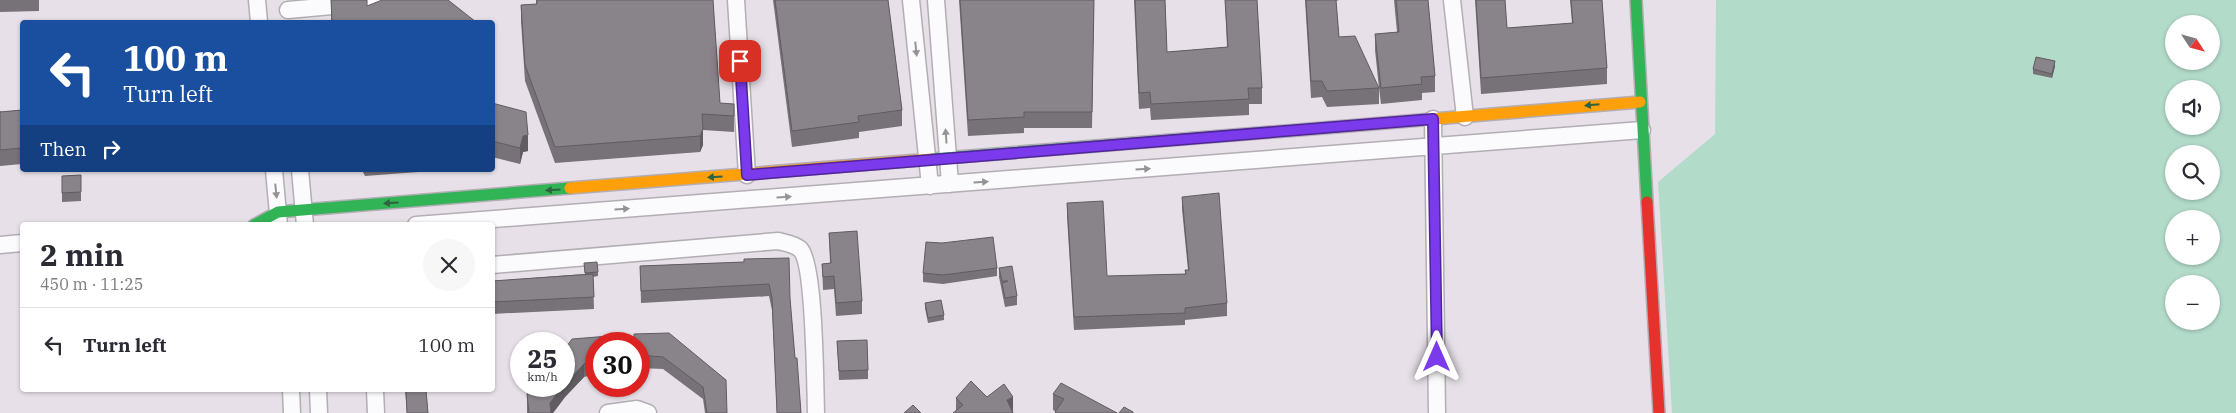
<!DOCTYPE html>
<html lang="en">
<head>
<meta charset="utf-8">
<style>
	body { margin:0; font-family:"IBM Plex Serif",serif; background:#f7f7f7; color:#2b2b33; height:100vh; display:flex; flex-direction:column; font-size:19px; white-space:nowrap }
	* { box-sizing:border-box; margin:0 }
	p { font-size:16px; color:#7c7c81 }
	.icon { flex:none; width:28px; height:28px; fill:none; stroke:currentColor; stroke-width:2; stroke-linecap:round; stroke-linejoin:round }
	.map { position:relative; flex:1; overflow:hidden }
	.side { position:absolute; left:20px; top:222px; width:475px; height:170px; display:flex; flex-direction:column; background:#fff; border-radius:5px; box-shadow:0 1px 4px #0004 }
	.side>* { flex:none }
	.guide { position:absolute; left:20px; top:20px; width:475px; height:152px; border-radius:5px; box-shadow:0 1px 4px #0004; background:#1a4fa0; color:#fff; overflow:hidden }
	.needle { width:32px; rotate:126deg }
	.buttons { position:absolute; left:2165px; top:15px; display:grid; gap:10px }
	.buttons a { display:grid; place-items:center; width:55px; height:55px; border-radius:50%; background:#fff; box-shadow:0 1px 4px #0004; font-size:25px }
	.speed { position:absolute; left:510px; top:332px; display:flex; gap:10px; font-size:25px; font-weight:700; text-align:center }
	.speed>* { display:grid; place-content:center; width:65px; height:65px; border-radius:50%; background:#fff; box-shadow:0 1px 4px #0004; line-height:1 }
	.speed small { font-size:12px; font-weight:400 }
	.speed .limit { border:8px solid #d22; background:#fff; color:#111 }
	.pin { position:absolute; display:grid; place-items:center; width:42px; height:42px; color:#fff; margin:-21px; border-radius:10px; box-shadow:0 2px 8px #0006 }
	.me { position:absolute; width:55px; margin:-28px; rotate:0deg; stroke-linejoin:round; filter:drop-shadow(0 0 4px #0008) }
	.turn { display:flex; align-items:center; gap:18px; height:105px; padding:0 20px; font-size:22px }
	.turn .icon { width:65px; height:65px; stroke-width:2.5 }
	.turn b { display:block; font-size:35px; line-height:42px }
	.then { display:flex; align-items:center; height:48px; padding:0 20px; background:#0003; gap:10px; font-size:19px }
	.round { display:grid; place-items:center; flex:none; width:52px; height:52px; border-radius:26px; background:#f7f7f7 }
	.headline { display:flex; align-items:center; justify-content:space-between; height:85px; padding:0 20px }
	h1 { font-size:30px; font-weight:700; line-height:38px }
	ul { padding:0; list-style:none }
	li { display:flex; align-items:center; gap:15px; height:75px; padding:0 20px; border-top:1px solid #e1e1e2 }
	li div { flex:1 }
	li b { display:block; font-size:19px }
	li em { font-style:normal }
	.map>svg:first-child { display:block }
	.green { fill:#b3dbca; fill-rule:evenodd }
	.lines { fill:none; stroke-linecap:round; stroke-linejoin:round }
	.street-casing { stroke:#b3adb4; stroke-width:19 }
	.fast-casing { stroke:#b3adb4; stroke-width:14 }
	.slow-casing { stroke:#b3adb4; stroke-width:14 }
	.jam-casing { stroke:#b3adb4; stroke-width:14 }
	.street { stroke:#fbfafc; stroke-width:16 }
	.fast { stroke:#30b455; stroke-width:11 }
	.slow { stroke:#ff9f0a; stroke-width:11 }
	.jam { stroke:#e5322d; stroke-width:11 }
	.wall { fill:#767277 }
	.shaded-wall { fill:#605c61 }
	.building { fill:#89848a; stroke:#605c61 }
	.oneway { fill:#969396 }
	.oneway2 { fill:#31623f }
	.route-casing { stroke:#51269a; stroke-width:12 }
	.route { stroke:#7c3aed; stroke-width:9 }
</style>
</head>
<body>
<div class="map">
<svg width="2236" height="413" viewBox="0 0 2236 413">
	<rect width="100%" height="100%" fill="#e7e0e8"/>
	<path class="green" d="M1716 0H2236V413H1672L1658 182 1715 134ZM2174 24H2211V61H2174ZM2174 89H2211V126H2174ZM2174 154H2211V191H2174ZM2174 219H2211V256H2174ZM2174 284H2211V321H2174Z"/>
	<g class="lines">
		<defs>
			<path id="street" d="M257 0 259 22
				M736 0 747 175
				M911 0 930 186
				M936 0 950 184
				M1452 0 1465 117
				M366 2 389 0
				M288 10 332 6
				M1433 119 1437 413
				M274 170 279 225
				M300 170 305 225
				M416 225 1642 130
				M0 245 22 243
				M492 265 778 241C785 243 794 244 800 249 815 263 815 386 816 413
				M291 390 292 413
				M318 390 319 413
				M375 390 376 413
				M608 413 637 409 648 413"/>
			<path id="fast" d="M1636 0 1647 202
				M932 159 1348 126
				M254 225 278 212 570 188"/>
			<path id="slow" d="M1348 126 1640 102
				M570 188 932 159"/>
			<path id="jam" d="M1647 202 1659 413"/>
		</defs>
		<use href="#street" class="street-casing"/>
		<use href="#fast" class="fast-casing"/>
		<use href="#slow" class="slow-casing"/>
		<use href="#jam" class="jam-casing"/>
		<use href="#street" class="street"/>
		<use href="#fast" class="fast"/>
		<use href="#slow" class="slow"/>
		<use href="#jam" class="jam"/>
	</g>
	<path class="wall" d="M0 0H39V11L0 12Z
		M331 0 367 6 476 22H331Z
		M536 0H713L720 103 734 116V132L703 130V145L700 152 555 163 525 81 521 21V5L536 4Z
		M773 0H888L902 110V126L859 132V138L792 147Z
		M959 0H1094L1092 128H1024V133L968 136Z
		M1134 0H1165L1167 52 1227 47 1225 0H1257L1262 88V104H1249V115L1151 120 1150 108 1139 109Z
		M1305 0H1339L1336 1 1339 37 1379 88 1375 50V34L1397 32 1394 0H1428L1435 76V92L1422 93V100L1381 104 1379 88V104L1327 107 1322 97 1311 98Z
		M1475 0H1505L1507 28 1572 23 1570 0H1602L1607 68V84L1481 94Z
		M2055 66 2052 78 2033 74V69Z
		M492 103 528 151 523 152 520 164 492 157Z
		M22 110V164L0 166V111V112Z
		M362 170H445L365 176Z
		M81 175V201L62 202V176Z
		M1182 197 1227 303V316L1185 320V325L1074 330 1067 216V203L1107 276 1185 274V270H1188L1182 209Z
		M829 233 862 301V314L836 316 834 289 823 290 822 264 830 263Z
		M744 262 790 298 795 358 801 413H777L772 310 769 296 641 303 640 266Z
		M584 263 598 272V276L593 277 594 309 492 314V281L585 274Z
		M997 268V276L943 284 923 282V273Z
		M999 268 1017 296V305L1005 307 999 277Z
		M925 303 944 315V320L928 323 925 308Z
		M669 333 727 413H705L703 399 663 369 639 368V344Z
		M837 341 868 370V379L839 380Z
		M596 344V374L584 377 565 397 553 413H527V394Z
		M405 390H426L428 413H407Z
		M1053 394 1117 413H1055V411L1053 410Z
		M1013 397V413L956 411V398Z"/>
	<path class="shaded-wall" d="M2055 61V66L2052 78V74Z
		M703 129V145L700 152V136Z
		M528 135V151L523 152 520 164V148L523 136Z
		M584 364V377L565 397 553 413H550V403L563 386H564V385Z
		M1013 397V413L1007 400Z"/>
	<path class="building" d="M331 0H367V6L382 0H448L476 22H332Z
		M537 0H713L720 103 734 104V116L702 114 703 129 700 136 555 147 525 65 521 5 537 4Z
		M775 0H888L902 110 858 116 859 122 792 131Z
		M960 0H1094L1092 112H1024V117L968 120Z
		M1135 0H1165L1167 52 1228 47 1225 0H1257L1262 88H1248L1249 99 1151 104 1150 92 1139 93Z
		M1306 0H1336L1339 37 1355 36 1379 88 1327 91 1322 81H1311Z
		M1396 0H1428L1435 76 1421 77 1422 84 1381 88 1375 34 1399 32Z
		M1476 0H1505L1507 28 1573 23 1571 0H1602L1607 68 1481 78Z
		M2036 57 2055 61 2052 74 2033 69Z
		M492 103 526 112 528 135 523 136 520 148 492 141Z
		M22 110V148L0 150V111V112Z
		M81 175V192L62 193V176Z
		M1219 193 1227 303 1185 308V313L1074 317 1067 203 1103 201 1107 276 1186 274 1185 270H1189L1182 197Z
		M857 231 862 301 836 303 834 276 823 277 822 264 831 263 829 233Z
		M993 237 997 268 943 275 923 273 926 242 942 243Z
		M789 258 790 298 795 358H797L801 413H777L772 298 769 284 641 291 640 266 744 262V259Z
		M597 262 598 272 585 273 584 263Z
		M1012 266 1017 296 1005 298 1002 283 1008 281H1002L999 268Z
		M593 274 594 297 492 302V281Z
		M941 300 944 315 928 318 925 303Z
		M669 333 726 380 727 413H707L703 387 663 357 639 355V344H634V334Z
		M609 336 610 344H596V361L584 364 564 385V350L572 339Z
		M867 340 868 370 839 371 837 341Z
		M971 381 987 397 1004 384 1013 397 1007 400 1013 413H953L963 405 956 398Z
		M1061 383 1117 413H1056L1055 412 1064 399 1053 394Z
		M533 386H563L550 403 551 413H529L527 394Z
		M406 390H426L428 413H407Z
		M913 405 921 413H904Z
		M1124 407 1133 412V413H1119Z"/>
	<defs><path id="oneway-solid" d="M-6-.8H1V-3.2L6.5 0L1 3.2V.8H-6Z" transform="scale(1.25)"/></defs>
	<g class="oneway">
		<use href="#oneway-solid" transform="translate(916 49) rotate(84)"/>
		<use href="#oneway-solid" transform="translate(946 136) rotate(-94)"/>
		<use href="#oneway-solid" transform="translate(1143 169) rotate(-4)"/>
		<use href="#oneway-solid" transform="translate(981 182) rotate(-4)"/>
		<use href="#oneway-solid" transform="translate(276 191) rotate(84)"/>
		<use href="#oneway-solid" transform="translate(784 197) rotate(-4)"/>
		<use href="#oneway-solid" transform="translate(622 209) rotate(-4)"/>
	</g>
	<g class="oneway2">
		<use href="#oneway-solid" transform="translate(1592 105) rotate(175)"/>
		<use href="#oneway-solid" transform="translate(715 177) rotate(176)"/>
		<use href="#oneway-solid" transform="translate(553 190) rotate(176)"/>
		<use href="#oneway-solid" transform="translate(391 203) rotate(176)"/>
	</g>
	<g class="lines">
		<defs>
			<path id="route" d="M740 61 747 175 1433 119 1437 357"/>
		</defs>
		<use href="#route" class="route-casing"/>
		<use href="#route" class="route"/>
	</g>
</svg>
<div class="buttons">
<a><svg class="needle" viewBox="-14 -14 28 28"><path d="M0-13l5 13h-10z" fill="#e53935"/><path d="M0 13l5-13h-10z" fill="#7c7c81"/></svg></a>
<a><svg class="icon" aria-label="sound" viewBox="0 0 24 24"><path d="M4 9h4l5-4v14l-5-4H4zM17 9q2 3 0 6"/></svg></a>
<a><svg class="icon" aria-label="search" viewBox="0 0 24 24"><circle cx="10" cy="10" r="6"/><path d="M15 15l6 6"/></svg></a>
<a>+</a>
<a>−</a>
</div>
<div class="speed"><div>25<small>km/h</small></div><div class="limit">30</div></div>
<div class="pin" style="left:740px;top:61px;background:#d93025"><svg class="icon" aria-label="arrive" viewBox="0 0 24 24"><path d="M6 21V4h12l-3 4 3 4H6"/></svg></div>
<svg class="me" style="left:1437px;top:357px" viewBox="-20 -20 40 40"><path d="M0-17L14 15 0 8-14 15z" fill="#7c3aed" stroke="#fff" stroke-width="4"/></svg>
<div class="guide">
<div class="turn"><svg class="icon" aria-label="left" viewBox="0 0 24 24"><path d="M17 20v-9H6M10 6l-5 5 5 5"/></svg><div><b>100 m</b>Turn left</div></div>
<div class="then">Then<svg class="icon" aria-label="right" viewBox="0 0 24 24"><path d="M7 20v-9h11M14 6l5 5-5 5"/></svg></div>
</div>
<section class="side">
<div class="headline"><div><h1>2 min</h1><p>450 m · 11:25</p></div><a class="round"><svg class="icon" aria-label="close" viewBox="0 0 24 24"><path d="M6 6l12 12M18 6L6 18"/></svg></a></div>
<ul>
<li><svg class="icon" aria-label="left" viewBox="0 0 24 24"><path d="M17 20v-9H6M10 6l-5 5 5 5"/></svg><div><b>Turn left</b></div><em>100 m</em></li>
</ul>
</section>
</div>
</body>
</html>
